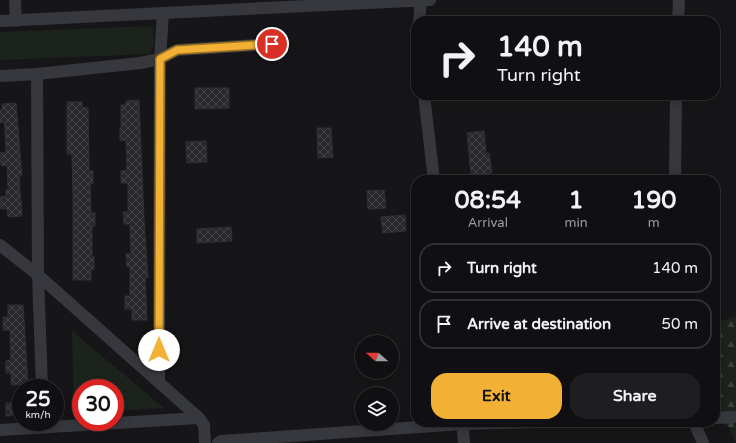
<!DOCTYPE html>
<html lang="en">
<head>
<meta charset="utf-8">
<style>
	body { margin:0; font-family:"Varela Round",sans-serif; background:#1e1e20; color:#f1f3f6; height:100vh; display:flex; flex-direction:column; font-size:15px; white-space:nowrap }
	* { box-sizing:border-box; margin:0 }
	p { font-size:13px; color:#9c9d9f }
	.icon { flex:none; width:22px; height:22px; fill:none; stroke:currentColor; stroke-width:2; stroke-linecap:round; stroke-linejoin:round }
	.map { position:relative; flex:1; overflow:hidden }
	.sheet { position:absolute; left:411px; top:175px; width:309px; height:252px; display:flex; flex-direction:column; background:#101012; border-radius:16px; box-shadow:0 2px 10px #0003,0 0 0 1px #303032 }
	.sheet>* { flex:none }
	.guide { position:absolute; left:411px; top:16px; width:309px; height:84px; border-radius:16px; box-shadow:0 2px 10px #0003,0 0 0 1px #303032; background:#101012; color:#f1f3f6; overflow:hidden }
	.needle { width:26px; rotate:291deg }
	.fabs { position:absolute; left:355px; top:335px; display:grid; gap:8px }
	.fabs a { display:grid; place-items:center; width:44px; height:44px; border-radius:50%; background:#101012; box-shadow:0 2px 10px #0003,0 0 0 1px #303032; font-size:20px }
	.speed { position:absolute; left:12px; top:379px; display:flex; gap:8px; font-size:20px; font-weight:700; text-align:center }
	.speed>* { display:grid; place-content:center; width:52px; height:52px; border-radius:50%; background:#101012; box-shadow:0 2px 10px #0003,0 0 0 1px #303032; line-height:1 }
	.speed small { font-size:10px; font-weight:400 }
	.speed .limit { border:6px solid #d22; background:#fff; color:#111 }
	.pin { position:absolute; display:grid; place-items:center; width:34px; height:34px; color:#fff; margin:-17px; border:2px solid #fff; border-radius:50%; box-shadow:0 1px 4px #0007 }
	.me { position:absolute; width:44px; margin:-22px; rotate:0deg; stroke-linejoin:round; filter:drop-shadow(0 0 3px #0008) }
	.turn { display:flex; align-items:center; gap:14px; height:84px; padding:0 20px; font-size:18px }
	.turn .icon { width:52px; height:52px; stroke-width:2.5 }
	.turn b { display:block; font-size:28px; line-height:34px }
	.eta { display:flex; justify-content:space-evenly; align-items:center; height:68px; text-align:center }
	.eta b { font-size:24px; font-weight:800; line-height:28px }
	.button { display:flex; gap:8px; margin-top:auto; padding:8px 20px }
	.button a { flex:1; height:46px; border-radius:16px; background:#f2b134; color:#111; font-size:16px; font-weight:800; line-height:46px; text-align:center }
	.button a+a { background:#1e1e20; color:#f1f3f6 }
	ul { padding:0; list-style:none }
	li { display:flex; align-items:center; gap:12px; height:50px; margin:0 8px 6px; padding:0 12px; border:2px solid #303032; border-radius:16px }
	li div { flex:1 }
	li b { display:block; font-size:15px }
	li em { font-style:normal }
	.map>svg:first-child { display:block }
	.green { fill:#1c231d }
	.forest { fill:url(#forest-firs) }
	.building { fill:url(#building-cross-hatch); stroke:#303034 }
	.lines { fill:none; stroke-linecap:round; stroke-linejoin:round }
	.street { stroke:#37383d; stroke-width:12 }
	.route-casing { stroke:#9d7322; stroke-width:10 }
	.route { stroke:#f2b134; stroke-width:7 }
</style>
</head>
<body>
<div class="map">
<svg width="736" height="443" viewBox="0 0 736 443">
	<defs>
		<pattern id="forest-firs" width="22" height="20" patternUnits="userSpaceOnUse"><rect width="22" height="20" fill="#1c231d"/><path d="M5 1l3.5 6h-7zM16 11l3.5 6h-7z" fill="#3a403c"/></pattern>
		<pattern id="building-cross-hatch" width="8" height="8" patternUnits="userSpaceOnUse"><rect width="8" height="8" fill="#29292c"/><path d="M0 0l8 8M0 8l8-8" fill="none" stroke="#454548"/></pattern>
	</defs>
	<rect width="100%" height="100%" fill="#161618"/>
	<path class="green" d="M153 26 154 44 150 54 0 60V32Z
		M72 331 164 408 115 411V388H81V413L74 414Z"/>
	<path class="forest" d="M736 317V443L729 427 715 418V322Z"/>
	<path class="building" d="M195 88H229V108L195 109Z
		M139 100 144 219 148 278H145L147 320H132V309H125V296H130V267H127L126 254H131L130 224H124L123 212H128V183H121V171L127 170 126 140 120 141V128H121V105H126V101Z
		M67 102H82V107L88 108 89 171H93V184H90L91 213H95V226H92V257L94 256V269H91V280H73V195L72 154H67Z
		M16 103 22 176H19L22 216 8 217 7 209H1L0 197 6 196V190H8L7 165 1 166 0 153 6 152 5 130 4 122 0 123V110H3L2 104Z
		M317 128H331L333 157 318 158Z
		M484 131 486 153H489L492 173 471 175 467 133Z
		M206 141 207 162 187 163 186 142Z
		M384 190 386 208 368 209 367 191Z
		M405 215 406 231 383 233 381 217Z
		M231 227 232 241 197 243V229Z
		M8 305H23L28 384 11 385V373H6V361L11 360 10 330H3V317H8Z
		M6 403H21V415L6 416Z"/>
	<g class="lines">
		<path class="street" d="M15 0 16 21
			M0 21 430 0
			M419 21 421 0
			M678 21 679 0
			M37 74 38 275 42 388
			M0 76 37 74 140 63 160 59 177 50 272 44
			M424 95 434 180
			M675 180 676 95
			M0 245 38 275 199 418 204 425 205 443
			M159 381 160 59 163 13
			M715 418 736 417
			M462 422 464 443
			M694 422 703 443
			M0 430 199 418
			M218 443 221 441 462 424 536 422"/>
	</g>
	<g class="lines">
		<defs>
			<path id="route" d="M159 350 160 59 177 50 272 44"/>
		</defs>
		<use href="#route" class="route-casing"/>
		<use href="#route" class="route"/>
	</g>
</svg>
<div class="fabs">
<a><svg class="needle" viewBox="-14 -14 28 28"><path d="M0-13l5 13h-10z" fill="#e53935"/><path d="M0 13l5-13h-10z" fill="#9c9d9f"/></svg></a>
<a><svg class="icon" aria-label="layers" viewBox="0 0 24 24"><path d="M12 4l9 5-9 5-9-5zM3 14l9 5 9-5"/></svg></a>
</div>
<div class="speed"><div>25<small>km/h</small></div><div class="limit">30</div></div>
<div class="pin" style="left:272px;top:44px;background:#d93025"><svg class="icon" aria-label="arrive" viewBox="0 0 24 24"><path d="M6 21V4h12l-3 4 3 4H6"/></svg></div>
<svg class="me" style="left:159px;top:350px" viewBox="-20 -20 40 40"><circle r="19" fill="#fff"/><path d="M0-13L10 11 0 6-10 11z" fill="#f2b134"/></svg>
<div class="guide">
<div class="turn"><svg class="icon" aria-label="right" viewBox="0 0 24 24"><path d="M7 20v-9h11M14 6l5 5-5 5"/></svg><div><b>140 m</b>Turn right</div></div>
</div>
<section class="sheet">
<div class="eta">
<div><b>08:54</b><p>Arrival</p></div>
<div><b>1</b><p>min</p></div>
<div><b>190</b><p>m</p></div>
</div>
<ul>
<li><svg class="icon" aria-label="right" viewBox="0 0 24 24"><path d="M7 20v-9h11M14 6l5 5-5 5"/></svg><div><b>Turn right</b></div><em>140 m</em></li>
<li><svg class="icon" aria-label="arrive" viewBox="0 0 24 24"><path d="M6 21V4h12l-3 4 3 4H6"/></svg><div><b>Arrive at destination</b></div><em>50 m</em></li>
</ul>
<div class="button"><a>Exit</a><a>Share</a></div>
</section>
</div>
</body>
</html>
